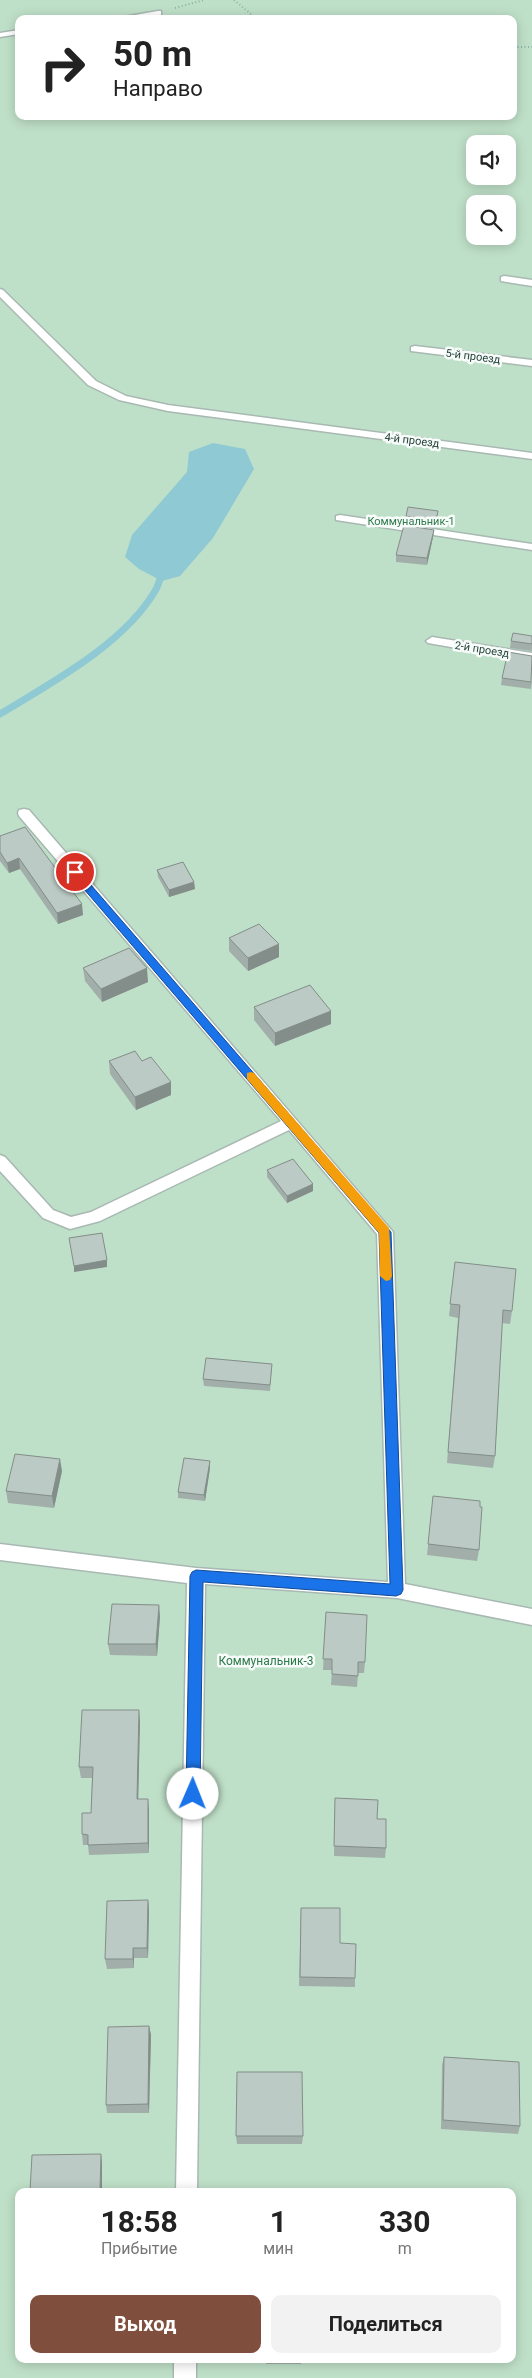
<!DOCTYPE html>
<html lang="ru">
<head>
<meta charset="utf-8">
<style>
	body { margin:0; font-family:Roboto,sans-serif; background:#f2f2f2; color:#222; height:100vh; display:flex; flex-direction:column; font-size:19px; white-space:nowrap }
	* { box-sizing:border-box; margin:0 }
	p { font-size:16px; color:#767676 }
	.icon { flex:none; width:28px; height:28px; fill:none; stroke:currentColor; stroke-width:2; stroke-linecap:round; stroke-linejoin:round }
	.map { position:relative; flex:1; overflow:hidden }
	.drawer { position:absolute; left:15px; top:2188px; width:501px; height:175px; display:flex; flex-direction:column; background:#fff; border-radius:10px; box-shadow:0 2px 12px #0003 }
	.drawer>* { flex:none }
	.top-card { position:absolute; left:15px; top:15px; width:502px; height:105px; border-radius:10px; box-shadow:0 2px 12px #0003; background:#fff; color:#222; overflow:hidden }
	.tools { position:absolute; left:466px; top:135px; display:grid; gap:10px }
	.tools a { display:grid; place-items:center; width:50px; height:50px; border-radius:10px; background:#fff; box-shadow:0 2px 12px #0003; font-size:25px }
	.pin { position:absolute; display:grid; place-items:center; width:42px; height:42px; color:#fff; margin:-21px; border:2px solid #fff; border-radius:50%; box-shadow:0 1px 5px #0007 }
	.me { position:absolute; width:55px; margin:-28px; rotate:1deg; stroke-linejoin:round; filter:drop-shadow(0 0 4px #0008) }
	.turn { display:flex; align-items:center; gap:18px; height:105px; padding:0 15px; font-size:22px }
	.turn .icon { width:65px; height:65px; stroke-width:2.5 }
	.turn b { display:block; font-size:35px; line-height:42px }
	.eta { display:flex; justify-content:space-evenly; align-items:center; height:85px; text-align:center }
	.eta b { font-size:30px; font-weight:700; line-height:35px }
	.primary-button { display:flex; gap:10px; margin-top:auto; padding:10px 15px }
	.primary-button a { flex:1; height:58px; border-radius:10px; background:#804e3d; color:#fff; font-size:20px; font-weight:700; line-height:58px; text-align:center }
	.primary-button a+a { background:#f2f2f2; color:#222 }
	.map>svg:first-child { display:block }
	.green { fill:#bfe0c8; fill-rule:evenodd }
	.water { fill:#8ec9d4 }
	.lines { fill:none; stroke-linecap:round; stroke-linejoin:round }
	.stream { stroke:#8ec9d4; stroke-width:7 }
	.minor-casing { stroke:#a8b8b2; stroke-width:3 }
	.path { stroke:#86b3a5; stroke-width:2; stroke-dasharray:1 2.5; stroke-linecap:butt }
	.minor { fill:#fff; fill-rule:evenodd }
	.wall { fill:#a1aea9 }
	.shaded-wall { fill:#838d89 }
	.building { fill:#bbcac4; stroke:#838d89 }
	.route { fill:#1a73e8; stroke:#114b97 }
	.slow { fill:#f59e0b }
	.labels { text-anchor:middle; stroke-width:5; stroke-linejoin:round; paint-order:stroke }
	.far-street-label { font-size:11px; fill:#24423a; stroke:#f7fbf9 }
	.far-park-label { font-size:11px; fill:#2d7a4b; stroke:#f7fbf9 }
	.park-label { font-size:12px; fill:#2d7a4b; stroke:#f7fbf9 }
</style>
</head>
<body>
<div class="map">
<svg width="532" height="2378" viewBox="0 0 532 2378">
	<rect width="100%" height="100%" fill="#e6efeb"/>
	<path class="green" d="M0 0H532V2378H0ZM19 19H514V116H19ZM475 144H508V176H475ZM475 204H508V236H475ZM19 2191H512V2359H19Z"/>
	<path class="water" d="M213 443 245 449 254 469 213 538 180 576 162 581 139 569 125 557 132 535 187 472 189 452Z"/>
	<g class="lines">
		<path class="stream" d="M0 714C51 683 124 644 155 591 159 585 160 577 163 570"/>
		<defs>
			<path id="minor" d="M158 11H161V15L134 19H112Z
				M19 30V34L0 37V33Z
				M504 276 532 280V286L501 281V277Z
				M0 289 3 290 96 381 126 396 168 405 532 453V459L168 411 119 400 88 385 0 297Z
				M415 346 532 360V366L411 351V347Z
				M340 515 532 544V550L336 520V516Z
				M432 637 532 653V661L428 643 426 641Z
				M24 809 29 810 393 1232 405 1584 532 1609V1625L397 1598 205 1584 197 2191H176L187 1583 0 1560V1544L196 1568 388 1582 377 1234 289 1130 100 1221 70 1229 43 1218 0 1171V1155L5 1157 53 1210 71 1217 91 1212 281 1121 19 816 18 813 19 810Z
				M174 2359H196V2378H174Z"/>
		</defs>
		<use href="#minor" class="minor-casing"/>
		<path class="path" d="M234 0 257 19
			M175 8 204 0
			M514 47H532"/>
		<use href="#minor" class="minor"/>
	</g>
	<path class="wall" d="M406 516 437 518 435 528 406 523Z
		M434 530 433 537 427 565 396 562V555Z
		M532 636V651L510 648 511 641Z
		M502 678 532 682 531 689 501 685Z
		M0 836 83 915 58 924 20 869 9 873 0 861Z
		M157 870 194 882 195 889 169 897 158 877Z
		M229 938 279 957 248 971 229 951Z
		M83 968 148 982 102 1002 85 981Z
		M254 1007 331 1011V1024L275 1046 254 1020Z
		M109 1061 171 1095 136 1110 110 1074Z
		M267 1170 313 1191 287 1203 267 1177Z
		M455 1262 512 1311 510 1324 502 1323 495 1456 493 1468 447 1463 458 1318 449 1316Z
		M272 1364 270 1391 204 1386 203 1379Z
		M210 1468 205 1501 178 1498V1492Z
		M62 1471 54 1508 8 1503 6 1491Z
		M433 1496 480 1507 479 1550 477 1561 427 1555Z
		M326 1612 365 1662 364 1673H358L357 1687 331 1685 332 1670H323Z
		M160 1616 157 1656 110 1655 108 1644Z
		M140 1721 138 1799 149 1810V1853L89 1855 88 1845H83L82 1834 91 1813 92 1778H81L79 1767Z
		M335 1798 377 1819 386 1848 385 1858 334 1856Z
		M148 1900 149 1910 148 1958H134V1968L107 1969 105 1959Z
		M301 1908 355 1978V1987L299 1986Z
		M149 2026 151 2035 149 2113H107L106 2105Z
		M444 2057 520 2126 518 2134 441 2129 442 2065Z
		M236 2136H303L302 2144H237Z
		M266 2359H301V2364H266Z"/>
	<path class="shaded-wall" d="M434 530 433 537 427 565V558Z
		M19 858 20 869 9 873 7 863Z
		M194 882 195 889 169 897V890Z
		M82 904 83 915 58 924 57 913Z
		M279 944V957L248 971V958Z
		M147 968 148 982 102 1002 101 989Z
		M331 1011V1024L275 1046V1033Z
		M171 1082V1095L136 1110 135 1097Z
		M313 1184V1191L287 1203V1196Z
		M107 1260V1267L74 1272V1266Z
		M60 1459 62 1471 54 1508 52 1496Z
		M210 1461V1468L205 1501 204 1495Z
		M159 1605 160 1616 157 1656 156 1644Z
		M139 1710 140 1721 138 1810 137 1799Z
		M148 1799 149 1810V1853L148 1843Z
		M148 1900 149 1910 148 1958 147 1948Z
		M133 1948 134 1958V1968L133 1959Z
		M149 2026 151 2035 149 2113 148 2104Z
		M101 2154 102 2162V2191H100Z"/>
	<path class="building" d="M408 507 438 511 436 521 406 516Z
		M404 525 434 530 427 558 396 555Z
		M513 633 532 636V644L511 641Z
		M508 652 532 656 531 682 502 678Z
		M25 827 82 904 57 913 19 858 7 863 0 852V836Z
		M183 862 194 882 169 890 157 870Z
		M259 924 279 944 248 958 229 938Z
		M129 948 147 968 101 989 83 968Z
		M310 985 331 1011 275 1033 254 1007Z
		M135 1051 142 1061 151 1057 171 1082 135 1097 109 1061Z
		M293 1159 313 1184 287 1196 267 1170Z
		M102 1233 107 1260 74 1266 69 1238Z
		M455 1262 516 1269 512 1311 503 1310 495 1456 448 1452 460 1305 450 1304Z
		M206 1358 272 1364 270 1385 203 1379Z
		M15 1454 60 1459 52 1496 6 1491Z
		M184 1458 210 1461 204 1495 178 1492Z
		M433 1496 480 1501V1507H482L479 1550 428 1544Z
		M112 1604 159 1605 156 1644H108Z
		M326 1612 367 1615 365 1662H358V1676L332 1674V1659H323Z
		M82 1710H139L137 1799H148V1843L88 1845V1835L82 1834V1813H91L93 1767H79Z
		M335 1798 378 1800 377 1819H386V1848L334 1846Z
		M148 1900 147 1948H133V1959H105L107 1901Z
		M301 1908H340V1943L356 1944 355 1978 300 1977Z
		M149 2026 148 2104 106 2105 108 2027Z
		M444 2057 519 2062 520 2126 443 2120Z
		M237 2072H302L303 2136H236Z
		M101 2154 100 2191H30L32 2155Z"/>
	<path class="route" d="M75 869 78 870 391 1232 403 1590 401 1594 396 1596 203 1582 200 1794 198 1799 193 1801 188 1799 186 1794 190 1576 192 1572 196 1570 390 1584 379 1233 71 874 70 872Z"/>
	<path class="slow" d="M251 1072 254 1073 389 1228 392 1276 390 1280 386 1281 380 1276 379 1233 247 1079V1073Z"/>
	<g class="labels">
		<g class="far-street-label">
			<text transform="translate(473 356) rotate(7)" y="4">5-й проезд</text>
			<text transform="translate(412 440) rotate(7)" y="4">4-й проезд</text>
			<text transform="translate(482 649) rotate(9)" y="4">2-й проезд</text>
		</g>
		<g class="far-park-label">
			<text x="411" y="525">Коммунальник-1</text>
		</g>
		<g class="park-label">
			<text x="266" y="1665">Коммунальник-3</text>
		</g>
	</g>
</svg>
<div class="tools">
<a><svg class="icon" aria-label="sound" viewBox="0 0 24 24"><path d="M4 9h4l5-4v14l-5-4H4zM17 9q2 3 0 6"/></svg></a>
<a><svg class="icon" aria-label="search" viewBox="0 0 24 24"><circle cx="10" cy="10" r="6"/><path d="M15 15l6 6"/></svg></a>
</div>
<div class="pin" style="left:75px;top:872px;background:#d93025"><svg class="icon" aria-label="arrive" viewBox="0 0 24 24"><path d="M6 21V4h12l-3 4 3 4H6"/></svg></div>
<svg class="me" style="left:193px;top:1794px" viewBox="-20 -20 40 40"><circle r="19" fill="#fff"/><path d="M0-13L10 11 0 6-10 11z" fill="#1a73e8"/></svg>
<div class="top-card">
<div class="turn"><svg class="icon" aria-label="right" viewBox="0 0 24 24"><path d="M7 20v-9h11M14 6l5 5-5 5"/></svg><div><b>50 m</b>Направо</div></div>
</div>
<section class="drawer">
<div class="eta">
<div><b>18:58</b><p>Прибытие</p></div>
<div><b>1</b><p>мин</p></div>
<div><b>330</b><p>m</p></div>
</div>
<div class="primary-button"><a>Выход</a><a>Поделиться</a></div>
</section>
</div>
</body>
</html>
